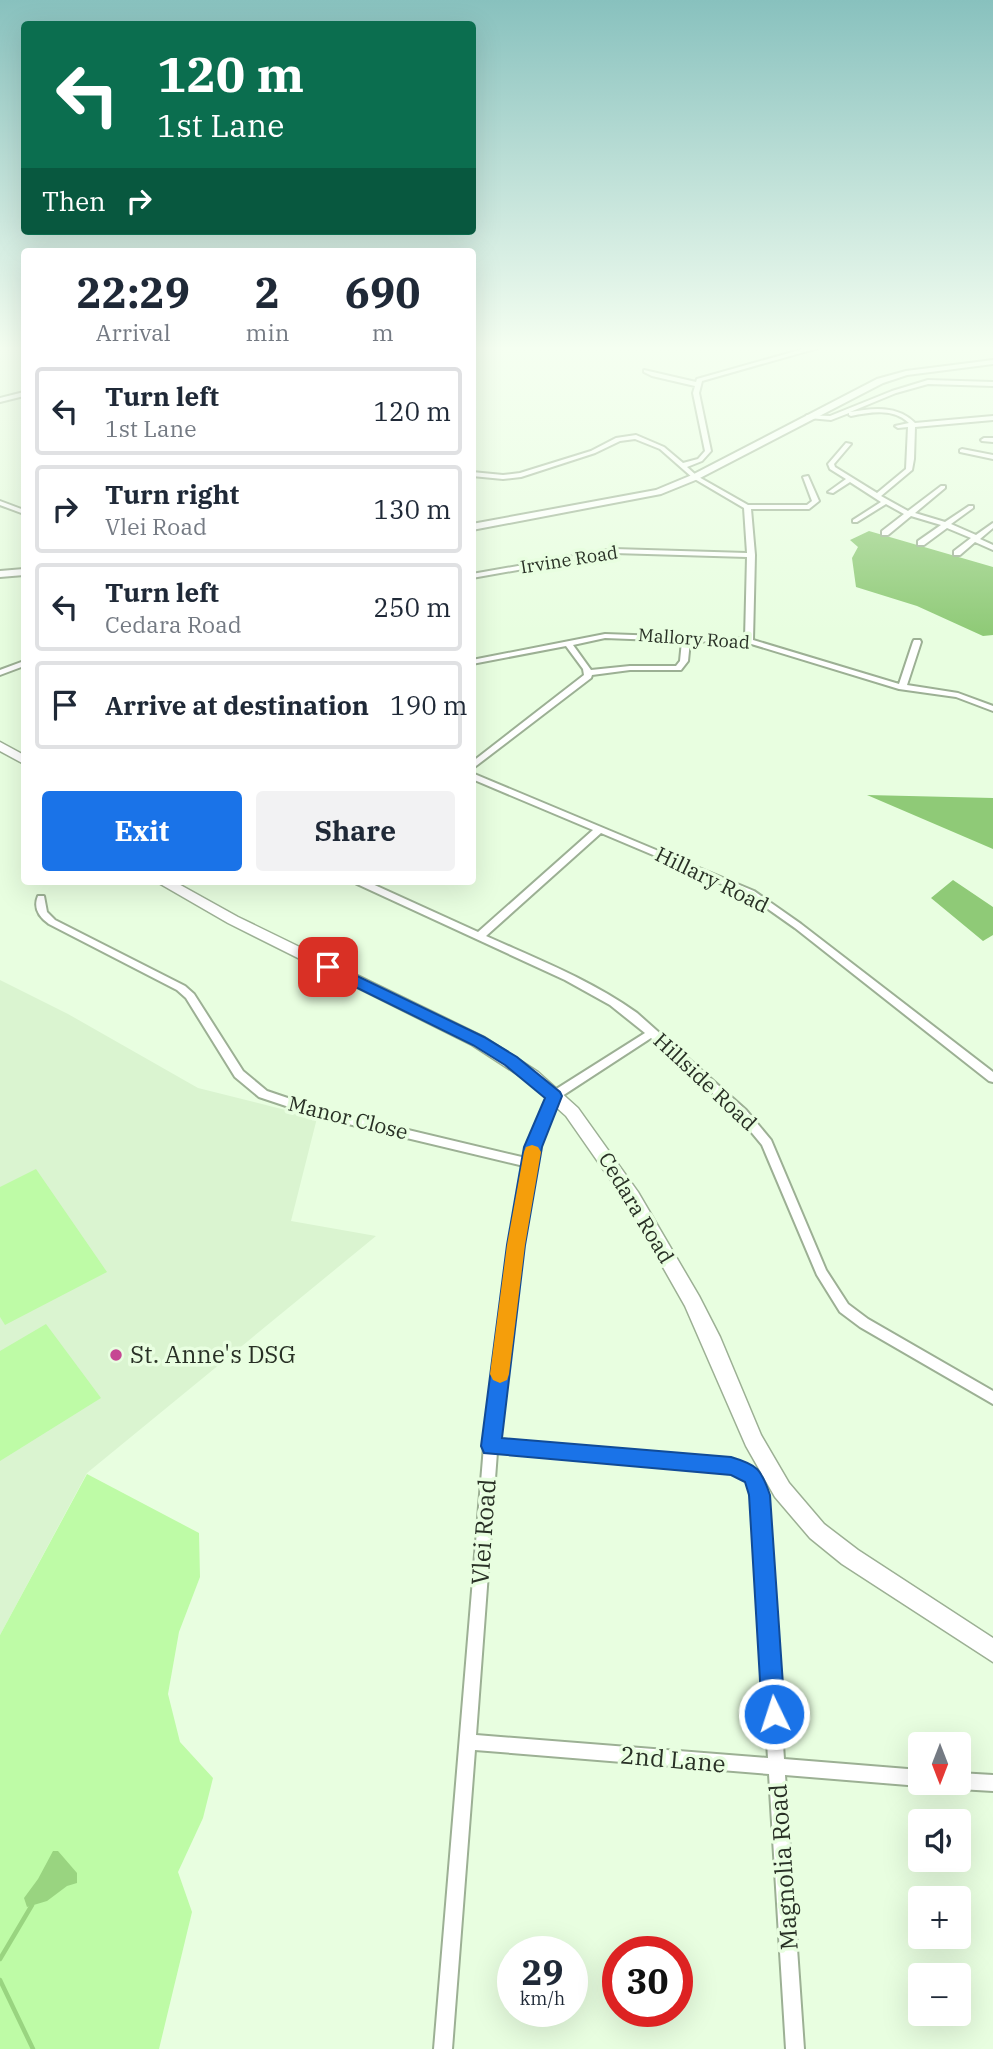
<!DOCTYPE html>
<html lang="en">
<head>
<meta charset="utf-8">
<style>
	body { margin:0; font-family:"IBM Plex Serif",serif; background:#f2f2f3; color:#1f2937; height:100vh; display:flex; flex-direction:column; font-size:26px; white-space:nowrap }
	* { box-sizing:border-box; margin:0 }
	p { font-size:23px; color:#747a83 }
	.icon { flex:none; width:38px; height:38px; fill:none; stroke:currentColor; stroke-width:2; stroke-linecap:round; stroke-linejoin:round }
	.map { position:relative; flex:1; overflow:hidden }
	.details { position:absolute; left:21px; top:248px; width:455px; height:637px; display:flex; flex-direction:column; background:#fff; border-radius:7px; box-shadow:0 7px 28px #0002 }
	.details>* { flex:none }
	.hud { position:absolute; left:21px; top:21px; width:455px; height:214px; border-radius:7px; box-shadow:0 7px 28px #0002; background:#0b6e4f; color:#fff; overflow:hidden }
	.needle { width:46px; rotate:180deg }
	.buttons { position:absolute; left:908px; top:1732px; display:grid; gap:14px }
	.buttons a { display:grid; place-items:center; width:63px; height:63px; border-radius:7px; background:#fff; box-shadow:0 7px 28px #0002; font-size:35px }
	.speed { position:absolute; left:497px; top:1936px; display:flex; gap:14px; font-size:35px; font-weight:700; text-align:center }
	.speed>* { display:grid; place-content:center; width:91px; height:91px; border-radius:50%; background:#fff; box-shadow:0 7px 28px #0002; line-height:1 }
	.speed small { font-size:18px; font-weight:400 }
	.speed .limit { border:10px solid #d22; background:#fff; color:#111 }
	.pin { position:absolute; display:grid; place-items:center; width:60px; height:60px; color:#fff; margin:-30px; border-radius:14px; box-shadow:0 4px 10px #0006 }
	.me { position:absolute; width:77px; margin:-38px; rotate:356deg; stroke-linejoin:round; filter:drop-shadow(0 0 5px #0008) }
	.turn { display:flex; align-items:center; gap:24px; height:147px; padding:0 21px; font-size:32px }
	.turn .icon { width:91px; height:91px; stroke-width:2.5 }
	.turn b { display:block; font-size:49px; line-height:60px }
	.then { display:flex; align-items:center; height:66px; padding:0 21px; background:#0003; gap:14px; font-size:26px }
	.eta { display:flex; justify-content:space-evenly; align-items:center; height:119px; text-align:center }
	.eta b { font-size:42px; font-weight:800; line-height:49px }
	.action { display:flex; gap:14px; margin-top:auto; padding:14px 21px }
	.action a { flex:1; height:80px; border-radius:7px; background:#1a73e8; color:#fff; font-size:28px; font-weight:800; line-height:80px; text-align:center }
	.action a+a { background:#f2f2f3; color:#1f2937 }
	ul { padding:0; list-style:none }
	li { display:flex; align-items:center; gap:21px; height:88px; margin:0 14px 10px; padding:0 7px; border:4px solid #e0e1e3; border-radius:7px }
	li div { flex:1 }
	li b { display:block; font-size:26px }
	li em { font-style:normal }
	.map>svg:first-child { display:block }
	.built { fill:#daf4d0 }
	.green { fill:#befba6 }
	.forest { fill:#8fca77 }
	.water { fill:#99d480 }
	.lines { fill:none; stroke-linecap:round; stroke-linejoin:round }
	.stream { stroke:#99d480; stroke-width:4.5 }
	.minor-casing { stroke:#9cb094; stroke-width:4 }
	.tertiary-casing { stroke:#9cb094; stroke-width:4 }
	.secondary-casing { stroke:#9cb094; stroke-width:3 }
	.minor { fill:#fff; fill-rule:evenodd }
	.tertiary { fill:#fff; fill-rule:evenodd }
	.secondary { fill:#fff; fill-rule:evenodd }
	.route { fill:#1a73e8; stroke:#114b97; stroke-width:2 }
	.slow { fill:#f59e0b }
	.poi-dot { fill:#c64793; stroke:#e8fee0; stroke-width:2.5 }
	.labels { text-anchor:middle; stroke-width:7; stroke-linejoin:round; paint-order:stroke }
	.far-street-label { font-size:18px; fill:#283025; stroke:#e8fee0 }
	.street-label { font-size:21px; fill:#283025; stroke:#e8fee0 }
	.near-poi-label { font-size:24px; fill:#283025; stroke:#e8fee0; text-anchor:start }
	.near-street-label { font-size:24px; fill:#283025; stroke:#e8fee0 }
</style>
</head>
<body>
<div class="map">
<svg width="993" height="2049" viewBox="0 0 993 2049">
	<rect width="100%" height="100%" fill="#e8fee0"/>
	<path class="built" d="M0 980 68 1014 198 1088 317 1118 291 1221 376 1236 87 1473 0 1635Z"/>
	<path class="green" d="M36 1169 107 1272 5 1325 0 1317V1187Z
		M46 1324 101 1398 0 1461V1351Z
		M87 1474 199 1533 200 1577 179 1632 168 1694 180 1742 213 1778 203 1818 178 1872 192 1912 159 2049H0V1635Z"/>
	<path class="forest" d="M869 531 993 567V635L983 636 917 606 856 587 852 558 858 547 850 540Z
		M867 795 993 798V849Z
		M953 880 993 907V935L983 941 931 898Z"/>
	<path class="water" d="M53 1851H58L77 1873V1883L67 1886 47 1901 27 1907 24 1898 38 1879Z"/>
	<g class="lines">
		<path class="stream" d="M0 1959 32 1905
			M0 1980 33 2049"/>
		<defs>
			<path id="minor" d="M814 346H825L702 381 699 393 711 451 702 461 687 467 697 476 748 505H807L812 501 803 477 808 476 819 501 809 509H751L755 555 753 640 899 684 913 642 914 640H920L921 642 907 685 958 693 993 706V711L956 697 899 689 748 643 690 641 688 661 681 670H630L592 675 591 678 472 769V762L584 675 583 669 566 646 472 664V660L605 634 745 639 747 557 614 553 472 578V574L614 549 747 553 744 508 693 478 660 449 635 439 620 441 595 453 521 477 503 479 472 476V472L503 475 520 473 591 451 616 438 636 435 664 447 683 463 698 459 705 451 693 393 695 386 652 376 644 372V370L696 382 697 379ZM605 638 682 641 680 661 676 666H630L591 670 573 645Z
				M928 380 993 382V386L928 384 896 393 850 412C873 408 897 405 915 423L993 416V420L915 427 914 459 912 470 881 496 908 511 941 486H945V488L915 513 945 522 969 506H973V508L951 524 976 535 993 523V528L980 539 993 545V550L975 542 960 555H954V551L971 538 947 528 924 545H918V541L941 525 911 516 888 535H882V531L904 514 886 504 857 522H853V520L881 502 850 482 833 493 828 492 846 479 830 469 828 464 846 443 851 444 834 464 835 467 877 493 906 469 908 427 898 428 895 426 909 423C893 408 871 412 851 416L849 415V413L831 420 809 418 806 416 807 415 830 416 892 391Z
				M24 392V396L0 402V398Z
				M984 438H993V442L982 441 981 440Z
				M962 449 993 455V459L960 452V450Z
				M0 501 24 510V514L0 505Z
				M24 661V666L0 675V670Z
				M472 773 754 891 801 924 993 1072V1082L989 1081 795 928 748 895 601 833 486 936C537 959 591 980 637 1013L746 1110 771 1140 826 1270 848 1304 868 1319 993 1391V1404L860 1327 840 1312 817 1275 762 1145 738 1116 651 1038 559 1098 539 1148 522 1245 498 1441 731 1460 751 1467 765 1485 784 1759 920 1770V1783H926L920 1786 785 1775 804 2049H786L769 1774 475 1750 452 2049H434L484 1446 510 1245 524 1166 319 1117 259 1097 235 1077 186 998 177 990 49 924C39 917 33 908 38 896H44L47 912 55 920 185 986 194 994 243 1071 267 1091 320 1109 526 1158 527 1148 550 1093 645 1033 610 1005 565 980 357 884 355 882H368L478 932 593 830 472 779ZM497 1452 731 1472 741 1476 751 1487 768 1758 476 1735Z
				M959 1773 993 1775V1791L959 1789 953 1787 952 1783H959Z"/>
			<path id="tertiary" d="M993 360V364L907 375 883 383 698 479 661 494 472 530V524L656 490 692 475 877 379 906 371Z
				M24 569V575L0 577V571Z"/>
			<path id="secondary" d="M0 742 24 755V764L0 751Z
				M157 882H175L238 917 484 1037 538 1072 578 1108 638 1192 699 1296 720 1337 761 1435 789 1483 824 1524 858 1550 993 1638V1662L842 1564 810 1538 775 1497 746 1446 685 1306 626 1202 566 1116 526 1080 472 1045 228 923Z"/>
		</defs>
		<use href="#minor" class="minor-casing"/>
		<use href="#tertiary" class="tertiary-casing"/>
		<use href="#secondary" class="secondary-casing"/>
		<use href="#minor" class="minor"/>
		<use href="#tertiary" class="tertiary"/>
		<use href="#secondary" class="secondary"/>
	</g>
	<linearGradient id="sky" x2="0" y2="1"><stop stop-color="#88c1be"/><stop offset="0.55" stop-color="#f5fff1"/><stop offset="1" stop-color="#f5fff1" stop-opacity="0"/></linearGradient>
	<rect width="993" height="633" fill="url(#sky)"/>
	<path class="route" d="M328 962 484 1037 517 1057 560 1092 562 1096 542 1147 525 1245 502 1438 731 1457C758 1465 761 1469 770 1495L785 1714 782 1722 774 1725 765 1722 762 1714 749 1495 745 1482 731 1475 484 1453 481 1446 507 1245 524 1147 545 1098 505 1065 473 1045 323 971 321 967 323 963Z"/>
	<path class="slow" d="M532 1145 538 1147 541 1152 525 1245 509 1374 507 1380 500 1383 493 1380 490 1374 507 1245 524 1152 526 1147Z"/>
	<circle class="poi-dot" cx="116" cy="1355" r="7"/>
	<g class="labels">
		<g class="far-street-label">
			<text transform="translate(569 560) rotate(-9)" y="6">Irvine Road</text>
			<text transform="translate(694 639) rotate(4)" y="6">Mallory Road</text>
		</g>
		<g class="street-label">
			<text transform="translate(712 880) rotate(26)" y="7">Hillary Road</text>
			<text transform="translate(705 1082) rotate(43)" y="7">Hillside Road</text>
			<text transform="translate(348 1118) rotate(14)" y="7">Manor Close</text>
			<text transform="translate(636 1208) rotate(59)" y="7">Cedara Road</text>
		</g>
		<g class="near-poi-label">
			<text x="130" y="1363">St. Anne's DSG</text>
		</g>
		<g class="near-street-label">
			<text transform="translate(484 1532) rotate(-86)" y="8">Vlei Road</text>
			<text transform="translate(673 1760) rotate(5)" y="8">2nd Lane</text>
			<text transform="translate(784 1867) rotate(-94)" y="8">Magnolia Road</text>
		</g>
	</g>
</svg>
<div class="buttons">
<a><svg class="needle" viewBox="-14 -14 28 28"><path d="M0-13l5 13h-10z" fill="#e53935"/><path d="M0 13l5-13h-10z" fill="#747a83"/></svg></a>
<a><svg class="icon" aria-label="sound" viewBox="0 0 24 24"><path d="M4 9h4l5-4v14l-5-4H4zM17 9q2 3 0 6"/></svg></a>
<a>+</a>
<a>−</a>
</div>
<div class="speed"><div>29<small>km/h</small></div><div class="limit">30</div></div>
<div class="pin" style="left:328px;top:967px;background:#d93025"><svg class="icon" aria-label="arrive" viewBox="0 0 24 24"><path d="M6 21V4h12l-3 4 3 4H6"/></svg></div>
<svg class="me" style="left:774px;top:1714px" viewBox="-20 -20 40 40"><circle r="17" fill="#1a73e8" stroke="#fff" stroke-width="3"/><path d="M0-11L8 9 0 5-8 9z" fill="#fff"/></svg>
<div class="hud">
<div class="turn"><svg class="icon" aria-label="left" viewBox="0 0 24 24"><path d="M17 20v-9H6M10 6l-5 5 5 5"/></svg><div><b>120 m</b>1st Lane</div></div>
<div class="then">Then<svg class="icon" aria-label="right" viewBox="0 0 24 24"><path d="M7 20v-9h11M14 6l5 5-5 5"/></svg></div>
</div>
<section class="details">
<div class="eta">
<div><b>22:29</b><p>Arrival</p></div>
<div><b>2</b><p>min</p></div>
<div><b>690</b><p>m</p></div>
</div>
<ul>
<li><svg class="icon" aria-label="left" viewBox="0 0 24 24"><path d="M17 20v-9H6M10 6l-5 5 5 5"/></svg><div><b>Turn left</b><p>1st Lane</p></div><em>120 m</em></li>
<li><svg class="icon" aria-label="right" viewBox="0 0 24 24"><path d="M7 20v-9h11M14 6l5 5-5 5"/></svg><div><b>Turn right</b><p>Vlei Road</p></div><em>130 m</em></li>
<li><svg class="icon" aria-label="left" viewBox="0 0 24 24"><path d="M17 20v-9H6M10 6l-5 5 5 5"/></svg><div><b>Turn left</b><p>Cedara Road</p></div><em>250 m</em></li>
<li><svg class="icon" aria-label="arrive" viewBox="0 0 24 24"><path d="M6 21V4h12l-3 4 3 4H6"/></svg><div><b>Arrive at destination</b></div><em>190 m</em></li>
</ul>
<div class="action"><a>Exit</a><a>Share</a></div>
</section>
</div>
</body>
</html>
